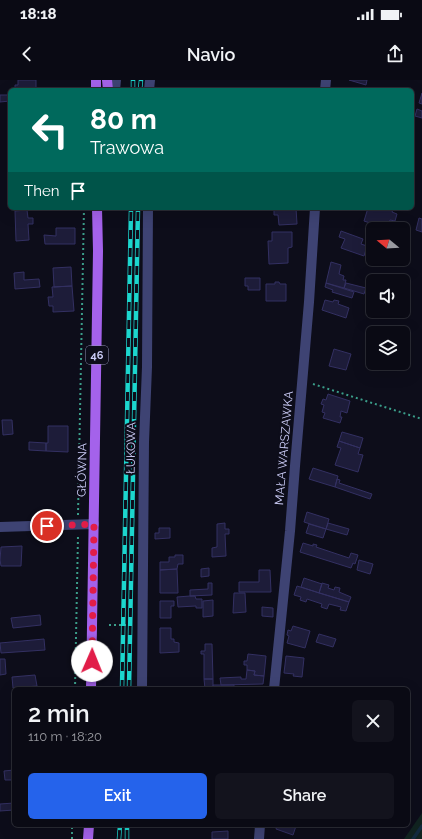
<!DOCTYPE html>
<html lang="en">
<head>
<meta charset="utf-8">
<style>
	body { margin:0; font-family:Raleway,sans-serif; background:#13131d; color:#f1f3f6; height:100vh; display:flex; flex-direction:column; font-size:15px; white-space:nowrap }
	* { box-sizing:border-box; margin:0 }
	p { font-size:13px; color:#999aa0 }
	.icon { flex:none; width:22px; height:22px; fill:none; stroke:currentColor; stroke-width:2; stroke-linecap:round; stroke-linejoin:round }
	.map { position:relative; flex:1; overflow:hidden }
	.side { position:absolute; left:12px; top:607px; width:398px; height:140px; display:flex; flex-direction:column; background:#0a0a14; border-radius:6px; box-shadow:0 4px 16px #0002,0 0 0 1px #2a2b34 }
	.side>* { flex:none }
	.banner { position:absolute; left:8px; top:8px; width:406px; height:122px; border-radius:6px; box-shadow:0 4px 16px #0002,0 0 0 1px #2a2b34; background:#00695c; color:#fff; overflow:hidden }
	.needle { width:26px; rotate:288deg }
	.fabs { position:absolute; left:366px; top:142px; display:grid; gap:8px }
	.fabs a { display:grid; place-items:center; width:44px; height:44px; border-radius:6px; background:#0a0a14; box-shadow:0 4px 16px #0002,0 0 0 1px #2a2b34; font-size:20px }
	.pin { position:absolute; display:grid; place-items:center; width:34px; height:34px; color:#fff; margin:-17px; border:2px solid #fff; border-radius:50%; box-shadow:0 1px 4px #0007 }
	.me { position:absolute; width:44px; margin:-22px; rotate:1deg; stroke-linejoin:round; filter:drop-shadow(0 0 3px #0008) }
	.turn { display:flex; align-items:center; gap:14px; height:84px; padding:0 16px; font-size:18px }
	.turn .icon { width:52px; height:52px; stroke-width:2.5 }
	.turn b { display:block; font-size:28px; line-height:34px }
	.then { display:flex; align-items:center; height:38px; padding:0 16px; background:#0003; gap:8px; font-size:15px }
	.round { display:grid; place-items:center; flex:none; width:42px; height:42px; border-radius:6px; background:#13131d }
	.headline { display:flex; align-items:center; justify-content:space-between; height:68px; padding:0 16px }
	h1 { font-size:24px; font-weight:600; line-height:30px }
	.action { display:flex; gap:8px; margin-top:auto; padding:8px 16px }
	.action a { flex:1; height:46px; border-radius:6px; background:#2563eb; color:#fff; font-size:16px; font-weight:600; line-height:46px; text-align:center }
	.action a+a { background:#13131d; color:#f1f3f6 }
	.status { display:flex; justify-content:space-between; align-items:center; height:28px; padding:0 20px; background:#0a0a14; direction:ltr }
	.status svg { height:11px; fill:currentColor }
	header { display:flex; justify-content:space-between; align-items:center; height:52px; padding:0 16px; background:#0a0a14; font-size:18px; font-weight:600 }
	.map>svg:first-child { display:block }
	.green { fill:#112320 }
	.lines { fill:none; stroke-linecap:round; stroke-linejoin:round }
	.stream { stroke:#132a3e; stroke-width:3.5 }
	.building { fill:#1d1c39; stroke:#333062 }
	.path { stroke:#3b9e8a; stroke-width:2; stroke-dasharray:2 3; stroke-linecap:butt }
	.minor { stroke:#3e4373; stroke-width:10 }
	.major { stroke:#a462eb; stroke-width:10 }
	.rail-casing { stroke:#1cd6ce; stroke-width:4.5 }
	.rail { stroke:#0d0d1a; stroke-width:3; stroke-dasharray:9; stroke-linecap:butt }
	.route { stroke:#e11d48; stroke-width:7; stroke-dasharray:0 12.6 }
	.labels { text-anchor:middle; stroke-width:4; stroke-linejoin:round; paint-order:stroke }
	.shield { fill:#0d0d1a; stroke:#9394b6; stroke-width:1 }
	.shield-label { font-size:11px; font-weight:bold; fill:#cdcef9 }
	.street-label { font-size:12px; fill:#cdcef9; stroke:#0d0d1a }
</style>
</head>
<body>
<div class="status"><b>18:18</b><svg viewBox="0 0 49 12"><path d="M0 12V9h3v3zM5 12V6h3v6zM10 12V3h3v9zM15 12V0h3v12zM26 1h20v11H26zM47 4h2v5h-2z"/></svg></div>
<header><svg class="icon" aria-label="back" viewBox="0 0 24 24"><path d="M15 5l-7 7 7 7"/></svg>Navio<svg class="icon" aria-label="share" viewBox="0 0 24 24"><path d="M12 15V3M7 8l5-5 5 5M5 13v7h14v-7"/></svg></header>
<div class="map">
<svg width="422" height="759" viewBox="0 0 422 759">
	<rect width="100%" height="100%" fill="#0d0d1a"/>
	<path class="green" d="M422 733V759H404Z"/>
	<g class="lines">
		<path class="stream" d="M413 759 422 746"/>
	</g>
	<path class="building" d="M18 0H36V10H15V5H18Z
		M349 0H367L366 5Z
		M422 13V24L419 23Z
		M0 15H10V21L0 22Z
		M417 29 422 31V38L415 36Z
		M278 128H296L297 144 279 145 278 135H274V129Z
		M368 128H388L393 130 392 132 397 134 395 141 390 140 388 146 377 143 376 145 364 141Z
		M27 130 28 138H33V144H28L29 160 16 161 15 131Z
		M419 138 422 139V152L416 150Z
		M56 148H75V164H45L44 155 56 156Z
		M341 151 363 159 361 164 367 166 364 176 341 168 345 159 339 157Z
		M272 152H292V167L288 168V183L269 184 268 161H272Z
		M331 182 341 185 339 194 344 196 343 200H346L344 208 326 203Z
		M71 187 72 206 54 207 53 188Z
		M24 192V200L39 199 40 207 15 209 14 193Z
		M245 198H260V210H248V206H245Z
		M275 202H279L280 204H286V221H266V204H275Z
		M326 203 354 212 352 218 332 212 333 210 325 207Z
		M346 203 366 208 364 214 344 208Z
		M72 206 74 231 53 232V226H49L48 217H53L52 207Z
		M325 220 333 222 334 220 339 221 338 224 349 228 346 238 322 230Z
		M334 269 351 274 346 290 329 286Z
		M328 314 350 321 347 333 341 331 340 337H342L340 343 323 338 325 333 322 332 324 325 321 324 323 319 326 320Z
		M2 340H12L13 354 3 355Z
		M48 346H68V372L46 371V363H48Z
		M342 352 363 358 360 368 339 361Z
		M339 361 360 368 358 374 363 375 358 392 335 385 341 368 337 367Z
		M29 362 46 363V371L29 370Z
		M313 388 338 396 335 407 309 399Z
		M337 399 340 400 339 403 372 414 370 419 335 407Z
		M307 432 329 439 326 449 304 442Z
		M225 443V449H229V454H225L226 476 212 477V468L217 467V444Z
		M328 443 349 449 347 455 326 449Z
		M309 444 326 449 323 458 306 453Z
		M159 448H170V458L155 459V453H159Z
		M303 463 313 466V464L317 465 316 467 349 478 351 473 358 475 355 484 353 483 351 488 300 472Z
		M22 466 21 486H1L0 480 1 467Z
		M175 475H183V484H178L177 489 160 490V482H169V477H175Z
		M359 480 373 484 370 494 357 490Z
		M209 488V496L201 497V489Z
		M177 489 178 513H160V490Z
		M259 490H270L271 512H239V502H259Z
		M304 498 322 504 319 513 301 507Z
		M208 503H212V515L190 516V510L208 509Z
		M322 503 329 505 328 508 334 510 335 507 340 508 339 512 351 517 349 522 319 513Z
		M297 506 349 522 346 531 340 530 341 527 329 524 327 529 321 527 322 524 307 519 306 522 300 520 301 517 294 515Z
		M234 513H245L246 532 233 533Z
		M190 516H195L196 519H202V528H196V526L178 527 177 517Z
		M213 520V536L203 537V521Z
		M160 521H174V526H171V538H160Z
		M262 527 273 528V537L262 536Z
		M40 535 41 545 13 548 11 538Z
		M293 546 310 551 305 568 287 563 289 556 287 555 288 550 291 551Z
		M160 548H171V559H174V562L179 563V572L160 573Z
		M319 554 336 559 333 567 316 562Z
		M44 559 45 570 1 573 0 563Z
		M205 564H212L213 599H204V574H201V571H205Z
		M248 574 266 576 264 596 254 595 255 591 247 590V585H244V581H247Z
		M286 576 304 578 302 597 293 596 294 594 284 593Z
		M0 579H5L6 594 0 595Z
		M247 590 255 591 254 595 264 596 263 604 221 605 220 598 241 597V599H246Z
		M35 595 37 606 13 608 12 597Z
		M204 599H213V609H205Z
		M213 605H234V609H213Z
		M66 607 67 609H40Z
		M14 690V700H5L4 691Z
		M14 723V730L0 731V724Z
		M277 745H292L296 746 293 755 276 749Z
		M228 751V759H212V752Z"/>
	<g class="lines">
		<path class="path" d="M313 304 422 339
			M78 435 84 128
			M109 545H132
			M75 609 78 455
			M72 759V745"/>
		<path class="minor" d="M115 10 116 0
			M149 10 150 0
			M325 10 326 0
			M0 447 94 444
			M142 609 144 362 147 287 148 128
			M274 609 290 451 295 386 309 222 315 128
			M259 759 260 745"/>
		<path class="major" d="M107 0 108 10
			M96 10V0
			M91 609 98 171 97 128
			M88 759 89 745"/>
		<defs>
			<path id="rail" d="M133 10V0
				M140 10 141 0
				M122 609 131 128
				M129 609 138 128
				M119 759 120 745
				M127 759V745"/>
		</defs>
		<use href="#rail" class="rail-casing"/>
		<use href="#rail" class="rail"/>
	</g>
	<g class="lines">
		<path class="route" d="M47 446 94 444 92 581"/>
	</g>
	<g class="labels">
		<rect class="shield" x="86" y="266" width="22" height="18" rx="3"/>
		<g class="shield-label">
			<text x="97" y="279">46</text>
		</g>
		<g class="street-label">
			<text transform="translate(131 368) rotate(-89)" y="4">ŁUKOWA</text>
			<text transform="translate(284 368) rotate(-85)" y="4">MAŁA WARSZAWKA</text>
			<text transform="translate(82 390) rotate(-89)" y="4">GŁÓWNA</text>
		</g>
	</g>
</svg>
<div class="fabs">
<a><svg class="needle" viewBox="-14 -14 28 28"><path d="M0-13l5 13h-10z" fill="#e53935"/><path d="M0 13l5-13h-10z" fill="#999aa0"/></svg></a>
<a><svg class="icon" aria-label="sound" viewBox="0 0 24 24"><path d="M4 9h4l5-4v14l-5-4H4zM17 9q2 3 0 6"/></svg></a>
<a><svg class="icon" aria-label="layers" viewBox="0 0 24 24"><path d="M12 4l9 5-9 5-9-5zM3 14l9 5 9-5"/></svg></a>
</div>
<div class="pin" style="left:47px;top:446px;background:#d93025"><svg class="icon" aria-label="arrive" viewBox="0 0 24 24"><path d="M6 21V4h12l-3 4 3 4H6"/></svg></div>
<svg class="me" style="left:92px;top:581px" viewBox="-20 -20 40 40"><circle r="19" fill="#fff"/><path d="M0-13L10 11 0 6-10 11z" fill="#e11d48"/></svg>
<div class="banner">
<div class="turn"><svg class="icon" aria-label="left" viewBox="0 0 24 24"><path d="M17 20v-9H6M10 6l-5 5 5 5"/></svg><div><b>80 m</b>Trawowa</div></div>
<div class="then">Then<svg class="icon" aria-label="arrive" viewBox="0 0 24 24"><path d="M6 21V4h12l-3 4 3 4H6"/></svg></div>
</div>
<section class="side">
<div class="headline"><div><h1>2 min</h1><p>110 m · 18:20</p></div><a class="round"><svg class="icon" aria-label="close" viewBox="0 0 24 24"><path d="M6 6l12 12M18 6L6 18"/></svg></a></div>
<div class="action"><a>Exit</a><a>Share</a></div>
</section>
</div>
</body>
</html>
